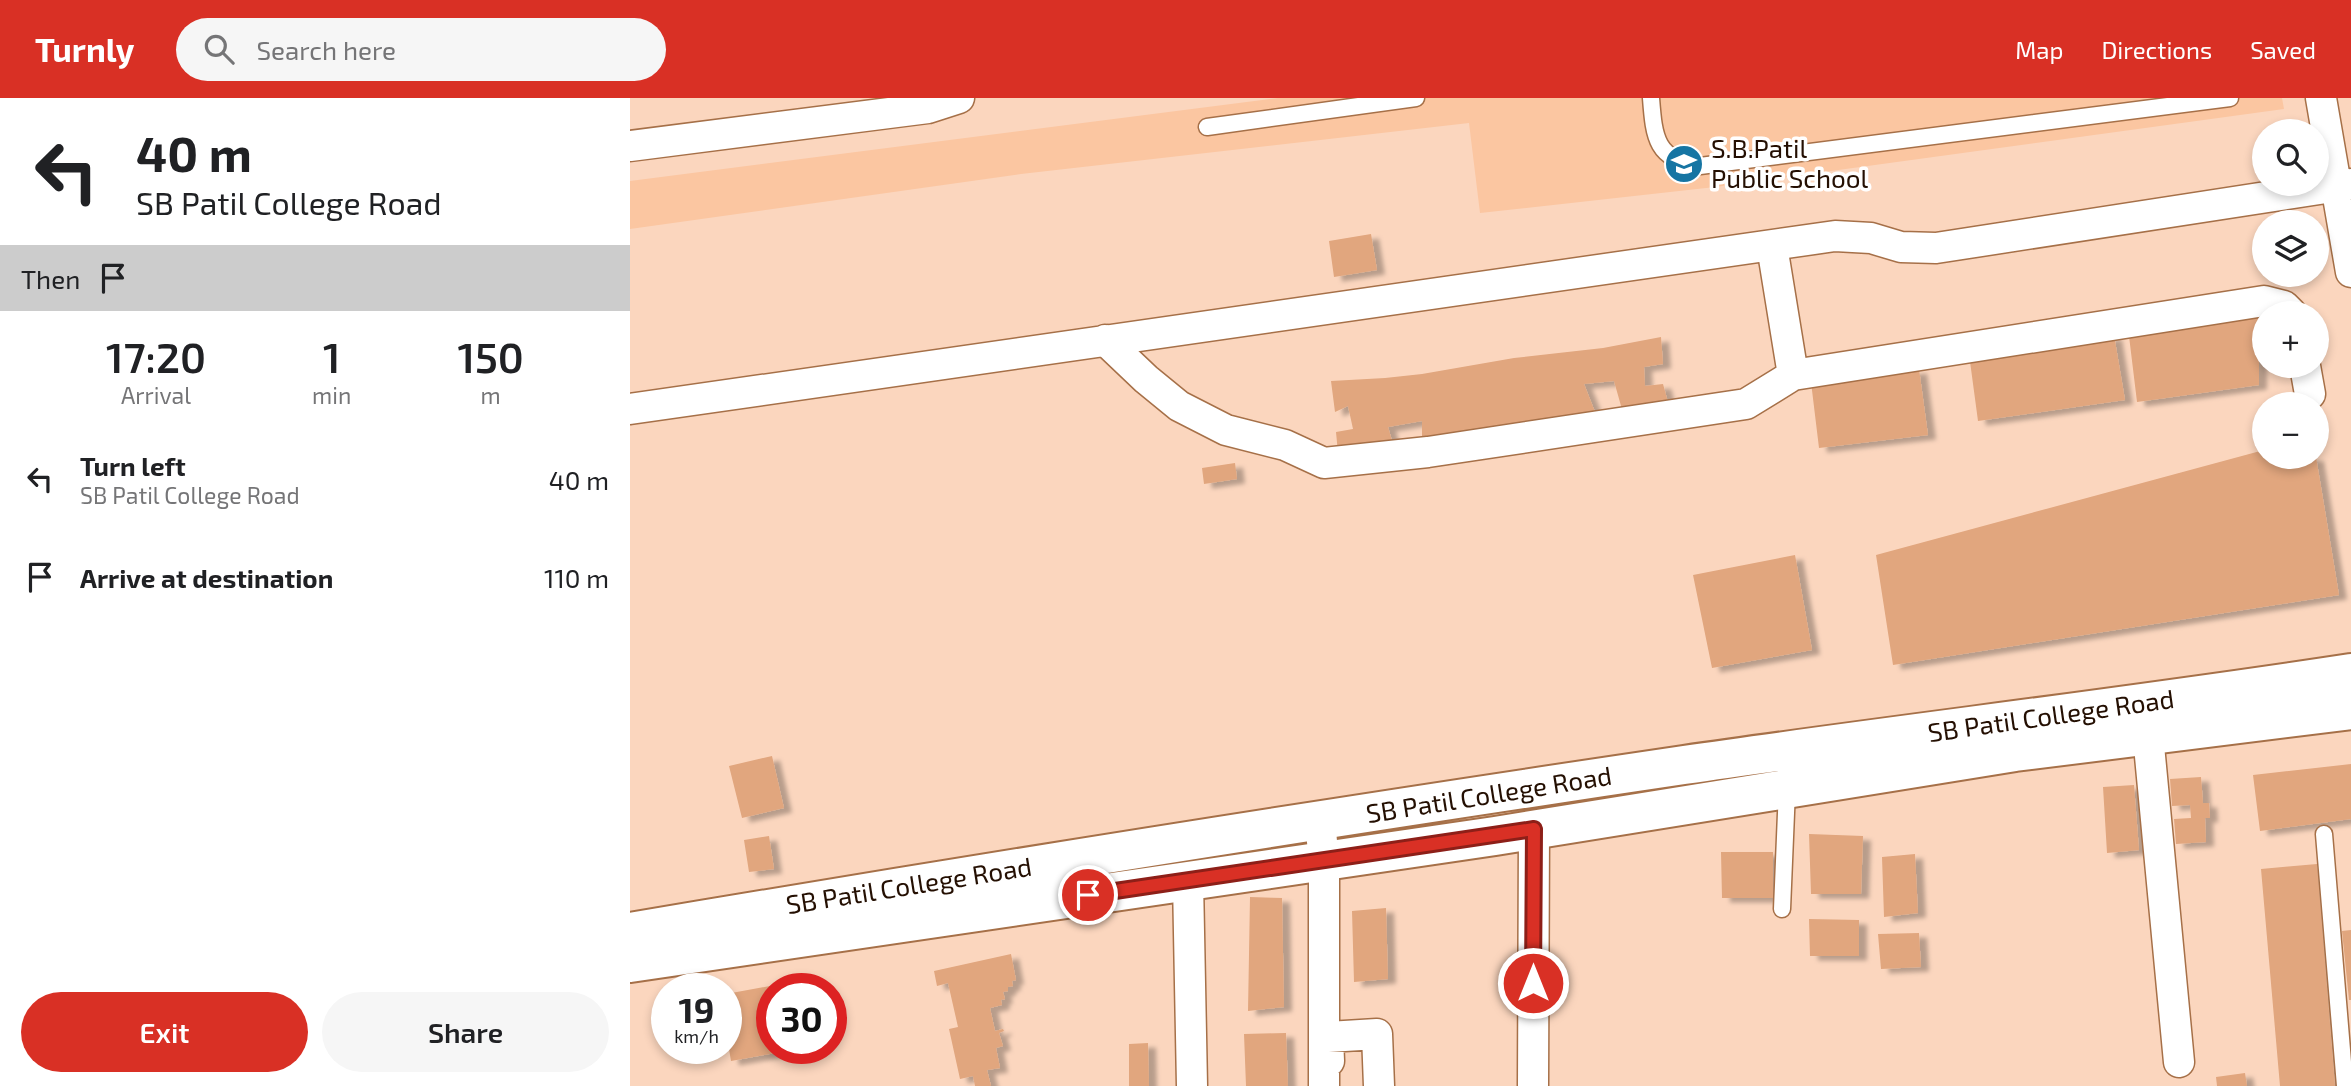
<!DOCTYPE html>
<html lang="en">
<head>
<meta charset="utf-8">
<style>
	body { margin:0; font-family:"Exo 2",sans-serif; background:#f6f6f6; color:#202124; height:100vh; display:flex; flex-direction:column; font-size:26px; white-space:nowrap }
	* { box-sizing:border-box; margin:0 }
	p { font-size:23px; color:#757577 }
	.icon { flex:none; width:38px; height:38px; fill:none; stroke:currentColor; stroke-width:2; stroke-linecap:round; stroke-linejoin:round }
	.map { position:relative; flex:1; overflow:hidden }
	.drawer { display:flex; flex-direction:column; background:#fff; width:630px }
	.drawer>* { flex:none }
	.hud { background:#fff; color:#202124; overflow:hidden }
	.tools { position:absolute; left:1622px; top:21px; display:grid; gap:14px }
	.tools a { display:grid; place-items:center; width:77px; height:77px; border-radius:50%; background:#fff; box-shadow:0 4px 10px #0003; font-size:35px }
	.speed { position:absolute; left:21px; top:875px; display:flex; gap:14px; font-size:35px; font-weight:700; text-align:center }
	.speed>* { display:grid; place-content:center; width:91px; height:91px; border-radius:50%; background:#fff; box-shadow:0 4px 10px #0003; line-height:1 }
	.speed small { font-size:18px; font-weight:400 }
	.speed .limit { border:10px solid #d22; background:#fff; color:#111 }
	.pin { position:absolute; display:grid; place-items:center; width:60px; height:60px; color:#fff; margin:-30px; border:4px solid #fff; border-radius:50%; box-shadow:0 2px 7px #0007 }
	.me { position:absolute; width:77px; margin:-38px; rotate:0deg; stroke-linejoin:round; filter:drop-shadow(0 0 5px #0008) }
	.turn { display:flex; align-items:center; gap:24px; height:147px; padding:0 21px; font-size:32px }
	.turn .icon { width:91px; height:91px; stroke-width:2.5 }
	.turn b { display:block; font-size:49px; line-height:60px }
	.then { display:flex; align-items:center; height:66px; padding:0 21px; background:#0003; gap:14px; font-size:26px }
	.eta { display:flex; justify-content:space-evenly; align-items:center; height:119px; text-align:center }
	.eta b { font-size:42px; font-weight:600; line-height:49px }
	.button { display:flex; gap:14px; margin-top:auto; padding:14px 21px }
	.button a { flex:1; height:80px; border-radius:42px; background:#d93025; color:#fff; font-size:28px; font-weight:600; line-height:80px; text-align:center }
	.button a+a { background:#f6f6f6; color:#202124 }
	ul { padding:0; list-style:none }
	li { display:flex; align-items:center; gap:21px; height:98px; padding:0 21px }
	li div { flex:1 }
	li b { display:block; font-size:26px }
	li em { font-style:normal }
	header { display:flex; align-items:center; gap:42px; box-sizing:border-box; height:98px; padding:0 35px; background:#d93025; color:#fff }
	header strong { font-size:33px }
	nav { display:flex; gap:38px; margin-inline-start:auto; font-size:24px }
	.search { width:490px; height:63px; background:#f6f6f6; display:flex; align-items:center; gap:18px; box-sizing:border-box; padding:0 24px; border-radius:38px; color:#757577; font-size:26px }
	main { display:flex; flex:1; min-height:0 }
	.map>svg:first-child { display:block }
	.built { fill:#fbc6a1 }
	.building { fill:#e1a67e; filter:url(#shadow) }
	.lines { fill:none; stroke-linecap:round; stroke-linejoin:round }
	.lane-casing { stroke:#a67048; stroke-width:19 }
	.street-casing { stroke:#a67048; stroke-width:33 }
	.secondary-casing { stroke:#a67048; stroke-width:42 }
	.lane { stroke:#fff; stroke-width:16 }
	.street { stroke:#fff; stroke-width:30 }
	.secondary { stroke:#fff; stroke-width:38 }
	.route-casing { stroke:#8d1f18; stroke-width:18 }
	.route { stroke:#d93025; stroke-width:12 }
	.labels { text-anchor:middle; stroke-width:7; stroke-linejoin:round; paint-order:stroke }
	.poi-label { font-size:26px; fill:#240f02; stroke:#fff; text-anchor:start }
	.street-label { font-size:26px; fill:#240f02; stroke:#fff }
</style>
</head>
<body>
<header>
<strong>Turnly</strong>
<div class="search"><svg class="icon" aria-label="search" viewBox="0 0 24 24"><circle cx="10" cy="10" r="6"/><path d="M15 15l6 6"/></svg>Search here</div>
<nav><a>Map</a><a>Directions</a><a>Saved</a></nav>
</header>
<main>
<section class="drawer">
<div class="hud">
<div class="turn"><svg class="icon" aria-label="left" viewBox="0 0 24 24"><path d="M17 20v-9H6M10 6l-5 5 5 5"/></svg><div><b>40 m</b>SB Patil College Road</div></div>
<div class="then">Then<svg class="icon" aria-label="arrive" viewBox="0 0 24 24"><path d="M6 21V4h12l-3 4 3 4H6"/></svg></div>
</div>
<div class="eta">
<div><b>17:20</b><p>Arrival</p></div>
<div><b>1</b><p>min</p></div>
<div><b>150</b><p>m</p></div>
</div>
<ul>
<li><svg class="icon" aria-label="left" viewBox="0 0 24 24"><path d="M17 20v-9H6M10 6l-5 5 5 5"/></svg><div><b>Turn left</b><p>SB Patil College Road</p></div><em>40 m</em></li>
<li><svg class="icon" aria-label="arrive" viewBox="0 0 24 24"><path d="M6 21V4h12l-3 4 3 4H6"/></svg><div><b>Arrive at destination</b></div><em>110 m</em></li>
</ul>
<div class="button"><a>Exit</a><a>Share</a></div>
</section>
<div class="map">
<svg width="1721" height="988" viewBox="0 0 1721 988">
	<defs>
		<filter id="shadow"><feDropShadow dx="8" dy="4.5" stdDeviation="2" flood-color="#0004"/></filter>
	</defs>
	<rect width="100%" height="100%" fill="#fbd6be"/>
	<path class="built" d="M648 0H1652L1654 11 1085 89 850 115 839 25 391 76 0 131V83Z"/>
	<path class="building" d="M741 136 747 172 704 179 699 143Z
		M1629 215V287L1507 304 1499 238Z
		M1484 237 1495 302 1348 323 1339 256Z
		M1031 239 1033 266 1014 269 1015 288 1033 286 1039 308 993 315 984 283 954 286 967 319 792 348V323L758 329 765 353 708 355 706 334 723 331 718 308 705 314 701 283 755 280 792 276 884 260 973 250Z
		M1289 271 1298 337 1189 350 1181 284Z
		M1634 352V359H1686L1709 497 1263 567 1246 457Z
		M605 365 607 381 574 386 572 370Z
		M1165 457 1182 552 1082 570 1063 477Z
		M142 658 154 710 112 720 99 668Z
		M1721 666V721L1630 733 1623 677Z
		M1571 679 1573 705H1579L1580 720H1575L1576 744 1546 746 1544 721 1561 720 1560 707 1542 708 1540 681Z
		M1504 687 1509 752 1477 755 1473 689Z
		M1179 736 1233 738 1231 796H1181Z
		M139 738 144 771 119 774 114 742Z
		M1091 754H1143V800H1092Z
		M1285 756 1288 815 1254 819 1252 759Z
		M1687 766 1705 988H1650L1631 771Z
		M620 799 652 800 654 909 618 913Z
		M756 810 758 881 724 884 722 813Z
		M1179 821 1229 822V858H1180Z
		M1721 832V902H1719L1712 833Z
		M1289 835 1291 869 1251 871 1248 836Z
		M381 856 386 882 382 883 383 888 378 889V893L373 894 375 901 371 902 372 907 360 910 365 933 373 931 374 933 369 935 373 948 366 950 370 970 357 972 361 988H345L343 978 330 981 319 931 328 929 318 885 307 888 304 873Z
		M140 888 142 950H150L151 954 101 963 96 933V896Z
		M656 935 658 988H616L614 936Z
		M518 945 519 988H499V946Z
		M1615 975 1617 988H1587L1586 979Z"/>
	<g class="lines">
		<defs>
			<path id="lane" d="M1021 0C1024 40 1026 62 1070 68L1600 0
				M577 29 786 0
				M1694 736 1715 988
				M1152 811 1157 691"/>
			<path id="street" d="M1691 0 1721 174
				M0 48 298 10 329 0
				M1142 148 1163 277
				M475 242 516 281 549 308 596 332 655 347 694 365 798 354 1116 306 1163 277 1634 203 1654 208 1661 215
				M1675 268 1680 296
				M0 311 1205 138 1241 140 1271 149 1306 150 1721 86
				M1518 637 1549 964
				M690 724 694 763V988
				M558 783 562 988
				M699 963 698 939 747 936 749 988
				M903 988 904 731"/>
			<path id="secondary" d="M0 834C351 775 702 719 1054 667 1276 635 1499 609 1721 575
				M0 865 865 738 1385 654 1721 612"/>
		</defs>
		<use href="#lane" class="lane-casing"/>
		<use href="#street" class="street-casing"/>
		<use href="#secondary" class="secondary-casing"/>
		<use href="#lane" class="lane"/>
		<use href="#street" class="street"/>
		<use href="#secondary" class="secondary"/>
	</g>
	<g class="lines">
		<defs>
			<path id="route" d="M458 797 904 731 903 885"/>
		</defs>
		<use href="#route" class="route-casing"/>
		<use href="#route" class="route"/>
	</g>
	<defs>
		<symbol id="school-disc" viewBox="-11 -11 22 22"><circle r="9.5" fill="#1675a3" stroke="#fff"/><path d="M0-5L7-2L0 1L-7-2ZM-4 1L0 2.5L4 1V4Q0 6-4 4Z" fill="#fff"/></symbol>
	</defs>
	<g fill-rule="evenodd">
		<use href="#school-disc" x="1032" y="44" width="44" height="44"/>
	</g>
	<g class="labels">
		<g class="poi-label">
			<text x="1081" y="60">S.B.Patil<tspan x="1081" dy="30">Public School</tspan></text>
		</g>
		<g class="street-label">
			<text transform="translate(1421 618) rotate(-8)" y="9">SB Patil College Road</text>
			<text transform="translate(859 697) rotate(-9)" y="9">SB Patil College Road</text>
			<text transform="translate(279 788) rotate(-9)" y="9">SB Patil College Road</text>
		</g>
	</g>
</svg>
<div class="tools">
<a><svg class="icon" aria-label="search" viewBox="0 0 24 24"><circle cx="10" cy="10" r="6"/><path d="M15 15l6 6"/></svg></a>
<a><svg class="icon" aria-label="layers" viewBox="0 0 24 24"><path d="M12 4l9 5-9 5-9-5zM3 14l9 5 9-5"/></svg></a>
<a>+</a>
<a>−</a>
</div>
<div class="speed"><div>19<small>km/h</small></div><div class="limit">30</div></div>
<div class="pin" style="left:458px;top:797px;background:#d93025"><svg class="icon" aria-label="arrive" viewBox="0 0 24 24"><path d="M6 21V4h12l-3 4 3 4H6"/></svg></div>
<svg class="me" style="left:903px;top:885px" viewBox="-20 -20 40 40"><circle r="17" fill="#d93025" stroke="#fff" stroke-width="3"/><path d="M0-11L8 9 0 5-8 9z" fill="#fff"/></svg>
</div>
</main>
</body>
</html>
